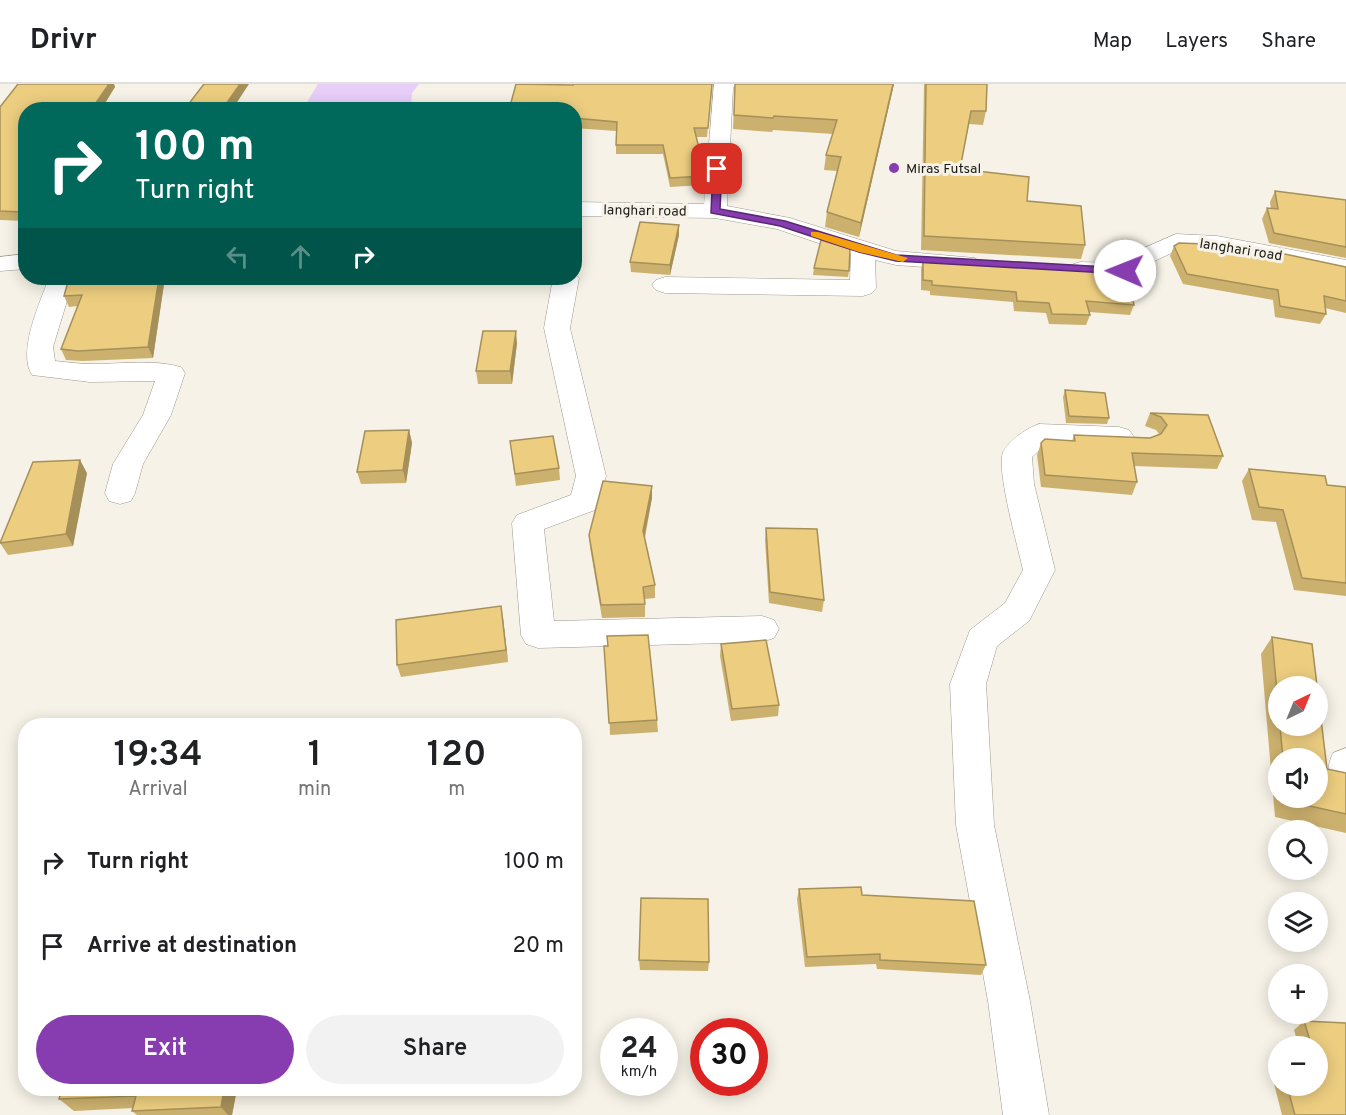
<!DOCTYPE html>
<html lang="en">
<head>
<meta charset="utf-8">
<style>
	body { margin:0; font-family:Overpass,sans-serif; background:#f2f2f2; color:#202124; height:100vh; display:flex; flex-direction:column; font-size:22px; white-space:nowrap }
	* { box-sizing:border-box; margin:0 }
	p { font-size:20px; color:#757577 }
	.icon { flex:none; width:33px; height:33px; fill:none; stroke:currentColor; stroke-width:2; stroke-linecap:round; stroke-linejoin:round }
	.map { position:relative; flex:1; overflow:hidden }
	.drawer { position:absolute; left:18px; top:634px; width:564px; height:378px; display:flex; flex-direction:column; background:#fff; border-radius:24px; box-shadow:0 3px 15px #0003 }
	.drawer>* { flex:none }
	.hud { position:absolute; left:18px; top:18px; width:564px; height:183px; border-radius:24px; box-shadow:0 3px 15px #0003; background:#00695c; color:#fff; overflow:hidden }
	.needle { width:39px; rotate:43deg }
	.tools { position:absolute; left:1268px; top:592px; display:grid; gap:12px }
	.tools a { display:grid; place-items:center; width:60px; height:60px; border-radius:50%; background:#fff; box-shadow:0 3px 15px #0003; font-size:30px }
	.speed { position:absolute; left:600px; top:934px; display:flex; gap:12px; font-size:30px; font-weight:700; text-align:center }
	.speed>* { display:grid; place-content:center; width:78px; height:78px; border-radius:50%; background:#fff; box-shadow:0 3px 15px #0003; line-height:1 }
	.speed small { font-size:15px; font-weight:400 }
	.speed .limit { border:9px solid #d22; background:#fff; color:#111 }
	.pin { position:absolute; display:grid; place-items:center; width:51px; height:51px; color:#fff; margin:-26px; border-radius:12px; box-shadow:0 3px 9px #0006 }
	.me { position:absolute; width:66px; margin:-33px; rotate:271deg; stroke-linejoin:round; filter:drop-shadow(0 0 4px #0008) }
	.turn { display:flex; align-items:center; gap:21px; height:126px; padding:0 18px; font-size:27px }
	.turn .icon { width:78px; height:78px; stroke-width:2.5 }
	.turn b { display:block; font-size:42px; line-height:51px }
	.lanes { display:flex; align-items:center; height:57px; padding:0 18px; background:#0003; justify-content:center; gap:30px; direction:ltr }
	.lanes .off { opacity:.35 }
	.eta { display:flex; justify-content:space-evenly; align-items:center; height:102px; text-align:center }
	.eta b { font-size:36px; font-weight:600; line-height:42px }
	.button { display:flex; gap:12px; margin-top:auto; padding:12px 18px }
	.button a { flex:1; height:69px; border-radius:36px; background:#873daf; color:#fff; font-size:24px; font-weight:600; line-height:69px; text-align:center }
	.button a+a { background:#f2f2f2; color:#202124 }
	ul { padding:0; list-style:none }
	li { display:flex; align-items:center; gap:18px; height:84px; padding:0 18px }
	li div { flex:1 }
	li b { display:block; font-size:22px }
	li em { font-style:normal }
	header { display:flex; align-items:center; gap:36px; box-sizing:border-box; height:84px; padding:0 30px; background:#fff; border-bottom:2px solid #e0e0e0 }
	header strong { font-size:28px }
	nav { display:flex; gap:33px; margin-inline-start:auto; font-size:21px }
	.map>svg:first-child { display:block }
	.green { fill:#e8cffa }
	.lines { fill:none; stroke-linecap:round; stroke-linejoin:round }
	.street-casing { stroke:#9c988e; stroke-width:1 }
	.street { fill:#fff; fill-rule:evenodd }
	.wall { fill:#ccb16e; fill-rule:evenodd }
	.shaded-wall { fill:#a6905a }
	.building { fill:#edce80; stroke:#a6905a; stroke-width:1.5 }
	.route { fill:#873daf; stroke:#582872; stroke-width:1.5 }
	.slow { fill:#f59e0b }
	.poi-dot { fill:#873daf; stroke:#f6f2e7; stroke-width:2 }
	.labels { text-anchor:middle; stroke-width:6; stroke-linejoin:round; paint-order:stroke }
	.far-poi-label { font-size:14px; fill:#1c1b17; stroke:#f6f2e7; text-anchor:start }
	.far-street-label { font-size:14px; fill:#1c1b17; stroke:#f6f2e7 }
</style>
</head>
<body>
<header>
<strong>Drivr</strong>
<nav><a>Map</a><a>Layers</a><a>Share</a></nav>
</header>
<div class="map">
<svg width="1346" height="1031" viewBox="0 0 1346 1031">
	<rect width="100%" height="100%" fill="#f6f2e7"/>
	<path class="green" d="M318 0H419L412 9 411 21 430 25H303Z"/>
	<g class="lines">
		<defs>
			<path id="street" d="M714 0H736L733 4 727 122 790 134 896 167 975 174 978 179 975 184 966 186 896 181 875 176 876 204 872 209 863 212 665 209 656 206 652 201 656 196 665 193 850 196 851 170 777 145 715 134 574 132V118L704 120Z
				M1176 150 1217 152 1346 176V192L1217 166 1180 165 1146 181 1134 192 1125 195 1071 191 1067 186 1071 181 1080 178 1119 179 1128 171Z
				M26 170V185L0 187V173Z
				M574 189 579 194 570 244 606 392 599 418 595 426 544 445 554 537 762 532 774 536 779 545 774 554 762 558 538 564 526 560 521 551 512 439 517 431 571 411 576 392 544 244 553 194H574Z
				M49 194H74L53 263 55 277C67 278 80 280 92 280 122 280 152 275 181 283L185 289 171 331 143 380 135 409 131 417 120 420 109 417 105 409 113 380 143 331 155 297 90 298 32 291C17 268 40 218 49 194Z
				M1039 340 1119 343 1129 346 1134 353 1129 360 1119 363 1046 360 1032 373 1034 400 1055 486 1029 537 997 562 986 600 994 741 1030 917 1049 1031H1003L988 917 956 741 950 600 970 546 1005 519 1023 486C1018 463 996 386 1003 368 1009 356 1027 344 1039 340Z
				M1346 664V707L1333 702C1327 689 1327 682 1333 669Z"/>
		</defs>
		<use href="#street" class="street-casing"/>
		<use href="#street" class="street"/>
	</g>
	<path class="wall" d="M18 0H114L115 3 26 26V137L0 136V23Z
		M573 0H712L707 53H696L704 84 703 101 670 103 663 70H616V47L574 44Z
		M735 0H894L859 153 825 143 827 128 837 87 824 86 826 71 833 50 773 46 772 48 733 45Z
		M924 0H987L986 27 983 41 969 40 960 85 1027 117 1085 161 1081 175 921 166Z
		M1275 107 1346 116V174L1269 159 1262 135 1267 124 1271 125 1270 118Z
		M679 151 670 191 631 188 630 178Z
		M1174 162 1208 163 1278 175 1280 169 1346 183V229L1325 224 1326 230 1320 240 1275 233 1273 216 1183 200 1170 172Z
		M923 175 1134 221 1130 231 1089 228 1090 231 1086 241 1049 240 1046 229 1014 227 1013 218 930 211V207L921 206V185Z
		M814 184 849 187 848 193 813 191Z
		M69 194H245L244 199 164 200 153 274 83 277 66 276 61 265 78 222 69 223 64 212Z
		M391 194H446L445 198Z
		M517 259 512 300H478L476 287Z
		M1065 306 1109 334 1107 340 1066 339 1063 313Z
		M1150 329 1208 331 1223 372 1217 385 1134 382 1137 398 1132 411 1041 403 1037 371 1041 359 1072 357 1074 351 1150 354 1159 350 1156 346 1145 342Z
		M409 346 412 359 406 399 361 400 357 388Z
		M510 357 559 384 560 396 516 402Z
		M1249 385 1327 401 1346 403V512L1294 506 1276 438 1252 436 1242 397Z
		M87 389 73 462 8 471 0 459Z
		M652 402V414L645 454 655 501V514L645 515V533L602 534 590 463 589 451Z
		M766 444 824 516 822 528 769 519 765 456Z
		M503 534 508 578 401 593 397 581Z
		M607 552 657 636 658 648 610 651Z
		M1272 553 1312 560 1327 685 1346 689V749L1275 733 1261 570ZM1278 603H1317V642H1278ZM1278 675H1317V714H1278Z
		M721 560 779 621 778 632 731 637 720 572Z
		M799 805 862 811 986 881 981 891 877 885 876 880 805 883 797 815Z
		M639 876 709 878 708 887 640 886Z
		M1304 937 1346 939V1031H1282L1269 980 1278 972V1002H1317V963H1299L1294 946Z
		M237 1005 232 1031H137L132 1027 133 1024 74 1027 59 1015Z"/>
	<path class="shaded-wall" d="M109 0H114L115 3 101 26H91Z
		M240 0H249L232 26H222Z
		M893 0H894L859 153 861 139Z
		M26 123V135L22 128Z
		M679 141V151L670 191V181Z
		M159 194H161L164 200 153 274 148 263Z
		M516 247 517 259 512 300 510 287Z
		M409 346 412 359 406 399 403 386Z
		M80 376 87 389 73 462 66 450Z
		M652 402V414L643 459V447Z
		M501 522 503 534 508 578 506 566Z
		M224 1005H237L232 1031H228L221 1023Z"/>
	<path class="building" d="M18 0H109L91 26H26V123L22 128 0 127V23Z
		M204 0H240L222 26H184Z
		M516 0 573 1V0H712L708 44H694L704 84V92L670 94 663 61H616L617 38 574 34V26H509Z
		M735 0H893L861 139 827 128 841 73 826 71 837 36 774 32 773 34 734 31Z
		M926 0H987L986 27H971L960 85 1029 93 1027 117 1081 122 1085 161 924 152Z
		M1275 107 1346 116V163L1274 149 1267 124 1278 125Z
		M640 138 679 141 670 181 630 178Z
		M821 156 850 165 849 187 814 184Z
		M1179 159 1206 160 1208 163 1282 175 1280 169 1346 183V217L1324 212 1326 230 1280 222 1278 206 1187 190 1174 162Z
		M923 175 1126 187 1134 221 1086 217 1090 231 1052 230 1049 219 1017 217 1016 208 932 201V197L923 196Z
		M69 194H159L148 263 78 267 61 265 82 211 64 212Z
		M483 247H516L510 287H476Z
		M1065 306 1105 309 1109 334 1069 332Z
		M1150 329 1208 331 1223 372 1132 369 1137 398 1045 391 1041 359 1045 355 1075 357 1074 351 1150 354 1161 350 1167 341 1161 333Z
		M409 346 403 386 357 388 365 347Z
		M553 352 559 384 515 390 510 357Z
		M80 376 66 450 0 459 33 378Z
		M1249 385 1325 392 1327 401 1346 403V499L1302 494 1283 426 1259 423Z
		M603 397 652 402 643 447 655 501 643 503 645 520 601 521 589 451Z
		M766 444 817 445 824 516 770 508Z
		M501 522 506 566 397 581 396 536Z
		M648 551 657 636 609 639 604 562H608L607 552Z
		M1272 553 1312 560 1327 685 1346 689V730L1287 717V714H1317V675H1283L1280 642H1317V603H1278V619Z
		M766 556 779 621 732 625 721 560Z
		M861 803 862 811 974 817 986 881 880 876V870L807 873 799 805Z
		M641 814 708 815 709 878 639 876Z
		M1304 937 1346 939V1031H1295L1287 1002H1317V963H1312Z
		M62 1005H224L221 1023 132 1027 136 1012 59 1015Z"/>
	<path class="route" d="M717 82 722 85 720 125 785 137 896 171 1125 184 1131 187 1125 190 896 177 859 168 780 142 711 129 713 85Z"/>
	<path class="slow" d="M811 148H818L908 174 903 178 859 168 811 152Z"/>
	<circle class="poi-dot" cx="894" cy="84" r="6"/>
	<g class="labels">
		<g class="far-poi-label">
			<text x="906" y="89">Miras Futsal</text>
		</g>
		<g class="far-street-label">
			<text transform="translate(645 126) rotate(1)" y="5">langhari road</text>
			<text transform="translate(1241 165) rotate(9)" y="5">langhari road</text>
		</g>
	</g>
</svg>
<div class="tools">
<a><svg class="needle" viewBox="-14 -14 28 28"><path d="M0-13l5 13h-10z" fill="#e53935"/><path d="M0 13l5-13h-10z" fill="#757577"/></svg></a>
<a><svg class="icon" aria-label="sound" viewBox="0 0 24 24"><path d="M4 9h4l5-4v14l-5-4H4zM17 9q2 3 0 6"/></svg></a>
<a><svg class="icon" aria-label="search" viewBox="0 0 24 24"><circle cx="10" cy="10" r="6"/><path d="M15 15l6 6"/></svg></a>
<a><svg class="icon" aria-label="layers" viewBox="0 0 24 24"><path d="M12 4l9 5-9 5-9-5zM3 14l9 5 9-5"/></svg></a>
<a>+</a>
<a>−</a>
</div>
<div class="speed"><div>24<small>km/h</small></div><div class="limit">30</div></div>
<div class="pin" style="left:717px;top:85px;background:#d93025"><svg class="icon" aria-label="arrive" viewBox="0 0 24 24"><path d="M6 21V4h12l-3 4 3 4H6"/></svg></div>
<svg class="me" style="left:1125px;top:187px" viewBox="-20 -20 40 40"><circle r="19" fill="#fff"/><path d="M0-13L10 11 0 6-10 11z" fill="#873daf"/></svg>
<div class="hud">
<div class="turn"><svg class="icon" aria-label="right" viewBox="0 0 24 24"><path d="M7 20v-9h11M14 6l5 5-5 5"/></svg><div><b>100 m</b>Turn right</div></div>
<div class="lanes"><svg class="icon off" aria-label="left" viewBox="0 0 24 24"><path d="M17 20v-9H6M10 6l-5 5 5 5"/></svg><svg class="icon off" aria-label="ahead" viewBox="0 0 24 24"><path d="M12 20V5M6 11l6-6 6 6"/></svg><svg class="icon" aria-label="right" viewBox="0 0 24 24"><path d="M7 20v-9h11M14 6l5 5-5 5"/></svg></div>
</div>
<section class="drawer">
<div class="eta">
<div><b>19:34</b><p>Arrival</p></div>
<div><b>1</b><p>min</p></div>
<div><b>120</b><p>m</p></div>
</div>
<ul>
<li><svg class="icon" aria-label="right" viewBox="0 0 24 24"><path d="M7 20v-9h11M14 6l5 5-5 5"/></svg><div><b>Turn right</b></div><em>100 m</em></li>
<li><svg class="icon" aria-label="arrive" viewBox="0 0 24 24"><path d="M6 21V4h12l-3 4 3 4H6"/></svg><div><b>Arrive at destination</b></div><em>20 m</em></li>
</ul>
<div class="button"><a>Exit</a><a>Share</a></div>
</section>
</div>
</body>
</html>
